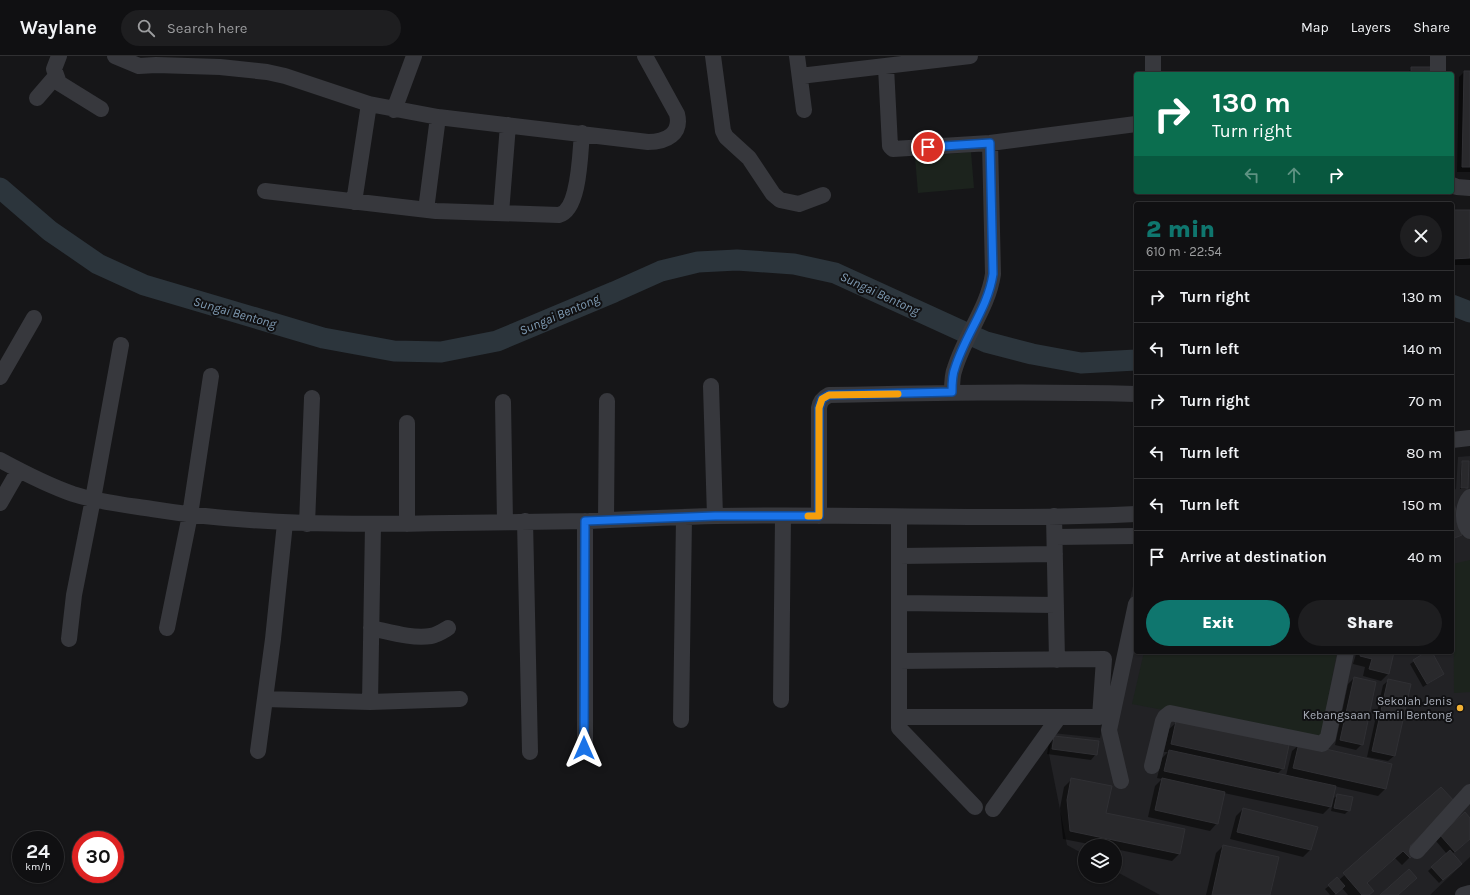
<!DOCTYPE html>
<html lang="en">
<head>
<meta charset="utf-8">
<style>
	body { margin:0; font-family:Karla,sans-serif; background:#1e1e20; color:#f1f3f6; height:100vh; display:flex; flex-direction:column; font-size:15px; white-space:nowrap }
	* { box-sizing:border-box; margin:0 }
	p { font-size:13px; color:#9c9d9f }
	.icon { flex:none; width:22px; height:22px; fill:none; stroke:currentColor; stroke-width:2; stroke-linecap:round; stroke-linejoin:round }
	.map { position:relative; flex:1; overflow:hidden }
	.side { position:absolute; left:1134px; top:146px; width:320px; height:452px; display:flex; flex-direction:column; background:#101012; border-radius:4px; box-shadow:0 1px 3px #0004,0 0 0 1px #303032 }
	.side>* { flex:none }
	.top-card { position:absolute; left:1134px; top:16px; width:320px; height:122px; border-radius:4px; box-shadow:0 1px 3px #0004,0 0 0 1px #303032; background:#0b6e4f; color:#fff; overflow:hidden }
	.buttons { position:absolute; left:1078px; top:783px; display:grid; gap:8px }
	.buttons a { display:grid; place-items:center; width:44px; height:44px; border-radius:50%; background:#101012; box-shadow:0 1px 3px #0004,0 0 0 1px #303032; font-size:20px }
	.speed { position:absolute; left:12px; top:775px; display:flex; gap:8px; font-size:20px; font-weight:700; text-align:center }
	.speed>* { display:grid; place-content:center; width:52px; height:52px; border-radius:50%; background:#101012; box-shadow:0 1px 3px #0004,0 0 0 1px #303032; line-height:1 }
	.speed small { font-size:10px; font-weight:400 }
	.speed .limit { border:6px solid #d22; background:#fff; color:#111 }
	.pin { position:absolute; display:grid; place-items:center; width:34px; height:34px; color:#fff; margin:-17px; border:2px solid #fff; border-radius:50%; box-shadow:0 1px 4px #0007 }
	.me { position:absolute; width:44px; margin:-22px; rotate:0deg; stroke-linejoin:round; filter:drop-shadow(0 0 3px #0008) }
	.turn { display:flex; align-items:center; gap:14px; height:84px; padding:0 12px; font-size:18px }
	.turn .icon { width:52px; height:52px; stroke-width:2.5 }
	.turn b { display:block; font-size:28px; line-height:34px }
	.lanes { display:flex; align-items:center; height:38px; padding:0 12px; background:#0003; justify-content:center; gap:20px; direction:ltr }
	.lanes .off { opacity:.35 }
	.round { display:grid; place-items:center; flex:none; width:42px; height:42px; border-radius:21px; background:#1e1e20 }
	.head { display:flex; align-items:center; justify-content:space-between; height:68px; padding:0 12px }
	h1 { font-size:24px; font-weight:800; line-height:30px; color:#0f766e }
	.button { display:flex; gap:8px; margin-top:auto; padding:8px 12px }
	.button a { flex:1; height:46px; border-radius:24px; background:#0f766e; color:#fff; font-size:16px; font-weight:800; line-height:46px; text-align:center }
	.button a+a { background:#1e1e20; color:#f1f3f6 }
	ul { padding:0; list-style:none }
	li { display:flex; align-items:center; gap:12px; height:52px; padding:0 12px; border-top:1px solid #303032 }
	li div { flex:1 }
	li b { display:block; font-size:15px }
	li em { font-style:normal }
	header { display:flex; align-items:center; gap:24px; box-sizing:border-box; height:56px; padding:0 20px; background:#101012; border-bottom:1px solid #303032 }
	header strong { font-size:19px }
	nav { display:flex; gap:22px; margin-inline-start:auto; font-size:14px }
	.search { width:280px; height:36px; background:#1e1e20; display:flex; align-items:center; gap:10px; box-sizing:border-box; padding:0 14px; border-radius:22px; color:#9c9d9f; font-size:15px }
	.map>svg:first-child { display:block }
	.built { fill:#222225 }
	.green { fill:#1c231d }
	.shadow { fill:#0007 }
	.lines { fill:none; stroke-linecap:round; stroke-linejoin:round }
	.river { stroke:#2c353c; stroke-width:21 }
	.building { fill:#29292c; stroke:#303034 }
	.minor { stroke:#37383d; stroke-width:16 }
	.route-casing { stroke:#114b97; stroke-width:10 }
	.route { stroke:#1a73e8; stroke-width:7 }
	.slow { stroke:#f59e0b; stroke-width:7 }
	.poi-dot { fill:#f2b134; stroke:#111113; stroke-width:1.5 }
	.labels { text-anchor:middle; stroke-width:4; stroke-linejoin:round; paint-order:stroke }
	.poi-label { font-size:12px; fill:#a8adb8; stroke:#111113; text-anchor:end }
	.water-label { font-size:13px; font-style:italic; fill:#7f9bb3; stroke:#111113 }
</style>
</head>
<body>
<header>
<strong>Waylane</strong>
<div class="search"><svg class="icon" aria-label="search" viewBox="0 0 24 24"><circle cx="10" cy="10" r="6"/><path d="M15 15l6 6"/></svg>Search here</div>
<nav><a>Map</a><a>Layers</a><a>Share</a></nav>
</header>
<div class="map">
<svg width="1470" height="839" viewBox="0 0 1470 839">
	<rect width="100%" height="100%" fill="#161618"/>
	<path class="built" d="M1470 400V801L1430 839H1160L1115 815V790H1085V799L1067 789 1049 698 1053 677 1100 682 1136 516V596H1452V434L1456 433 1458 401Z"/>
	<path class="green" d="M971 96 974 132 918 137 915 101Z
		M1470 504V636L1454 637 1453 508Z
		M1144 596H1337L1320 684 1132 648Z"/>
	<path class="shadow" d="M1412 12 1433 18H1406Z
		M1464 16H1470V116H1457L1459 21Z
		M1452 155H1470V209H1452Z
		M1462 406 1467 431 1465 433H1460L1461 408Z
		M1358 596H1393L1388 618 1381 625 1363 620 1365 611 1353 608 1356 598Z
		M1428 596H1430L1443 618 1423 631 1410 608Z
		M1354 622 1362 688 1356 694 1335 689 1348 628Z
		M1389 624 1410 628 1394 700 1388 705 1367 701 1383 629Z
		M1177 666 1283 712 1277 718 1286 720 1292 695 1300 688 1385 733 1378 740 1334 730 1330 751 1323 758 1224 737 1217 767 1210 775 1148 761 1155 730 1162 723 1157 722 1162 702 1168 696H1164L1169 673Z
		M1055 681 1096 698 1091 704 1047 698 1049 686Z
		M1072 723 1105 758 1179 798 1172 805 1115 793V790H1099L1063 783 1060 752 1064 731Z
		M1441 732 1409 790 1414 797 1402 809 1395 802 1366 828 1368 839H1348L1342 832 1334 839H1330L1325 833 1329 830 1337 822 1339 824Z
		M1338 739 1349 754 1345 758 1331 755 1334 742Z
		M1243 753 1316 771 1310 794 1303 801 1230 783 1236 760Z
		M1470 764V783L1452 798 1457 811 1439 827 1428 815 1447 798 1436 785 1441 780Z
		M1223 790 1269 839H1206L1216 797Z"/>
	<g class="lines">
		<path class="river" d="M0 132 50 175 98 208 144 229 323 282 394 295 441 296 497 285 614 236 661 215 698 206 737 204 794 208 835 217 986 286 1032 298 1081 307 1136 304
			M1452 249 1470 256"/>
	</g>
	<path class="building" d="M1411 11H1434V18H1411Z
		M1464 15H1470V111H1462Z
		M1452 154H1470V202L1452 203Z
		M1462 405H1469L1468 432H1461Z
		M1452 439 1462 479 1452 483Z
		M1361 596H1394L1389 618 1369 613 1372 603 1360 600Z
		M1426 596H1432L1444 618 1427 628 1413 604Z
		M1354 621 1376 626 1363 689 1340 684Z
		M1388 623 1411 628 1395 700 1372 695Z
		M1176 665 1289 689 1284 713 1171 688Z
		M1054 680 1099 685 1097 699 1052 693Z
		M1299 687 1392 708 1386 733 1293 712Z
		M1169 694 1336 730 1331 751 1164 715Z
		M1071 722 1112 730 1106 757 1185 773 1180 798 1070 775 1067 744Z
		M1162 722 1225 736 1218 768 1155 754Z
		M1441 731 1457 748 1410 790 1416 797 1410 802 1403 795 1367 827 1374 835 1369 839H1362L1343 817Z
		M1337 738 1353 741 1350 755 1334 752Z
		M1243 752 1318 771 1311 794 1237 776Z
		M1465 756 1470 762V783L1455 796 1440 779Z
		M1223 789 1279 801 1270 839H1212Z
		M1450 794 1462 808 1443 824 1431 811Z
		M1409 813 1417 822 1398 839H1380Z
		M1337 821 1345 830 1336 838 1328 829Z"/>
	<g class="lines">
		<path class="minor" d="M59 0 54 13 59 27 101 53
			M115 0 139 10 156 9 220 11 267 16 285 20 369 48 438 61 648 86C666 86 682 78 677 58L645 0
			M713 0 723 75 726 81 749 102 773 138 780 144 799 148 823 139
			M797 0 804 54
			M1438 0V18
			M886 11 890 90 893 93 990 87 1136 68
			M1153 18V0
			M800 20 970 0
			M37 42 56 20
			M394 54 414 0
			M1452 129 1457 131 1470 132
			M265 135 436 155 559 159C580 154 580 96 582 77
			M354 146 369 48
			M426 154 438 61
			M501 157 508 69
			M0 321 34 262
			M711 330 715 460
			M952 336C952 328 952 319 955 312 965 279 988 252 993 218L990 87
			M503 346 505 466
			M1452 384 1470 382
			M0 404C24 417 47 429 73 438 98 446 126 449 152 453 252 469 350 469 451 467 497 466 543 466 589 465 631 463 673 461 716 460 856 457 996 465 1136 458
			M1470 441C1463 449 1461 467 1470 475
			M0 447 19 414
			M819 460V352C820 345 823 342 829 339 931 337 1034 335 1136 338
			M1054 460 1057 604
			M899 461V672L975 751
			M606 464 607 345
			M525 465 530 696
			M307 468 312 342
			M407 468V367
			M1055 481 1136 480
			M899 500 1055 498
			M899 547 1056 549
			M167 572 190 459 211 320
			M371 572C390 576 412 583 431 580 437 579 443 575 448 572
			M69 583 74 539 93 443 121 289
			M265 643 370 646 460 643
			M781 644 783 461
			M370 646 373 469
			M899 661H1100L1104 603 899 605
			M681 664 684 462
			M585 692V465
			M258 695 273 583 285 467
			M1152 710 1163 665 1165 661 1170 657 1322 688 1328 681 1346 596
			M1121 725 1109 674 1136 548
			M993 753 1059 661
			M1417 795 1470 736
			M1463 839 1470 837"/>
	</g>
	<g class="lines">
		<defs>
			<path id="route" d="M584 692 585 465 715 460H819V352L822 343 829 339 952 336C952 328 952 319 955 312 965 279 988 252 993 218L990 87 928 91"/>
		</defs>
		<use href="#route" class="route-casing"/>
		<use href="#route" class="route"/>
		<path class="slow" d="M808 460H819V352L822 343 829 339 898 338"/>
	</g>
	<circle class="poi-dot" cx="1460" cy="652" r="4"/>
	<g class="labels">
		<g class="poi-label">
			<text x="1452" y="649">Sekolah Jenis<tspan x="1452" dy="14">Kebangsaan Tamil Bentong</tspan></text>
		</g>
		<g class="water-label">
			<text transform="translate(880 237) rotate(25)" y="5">Sungai Bentong</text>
			<text transform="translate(235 256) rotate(16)" y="5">Sungai Bentong</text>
			<text transform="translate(559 258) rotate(-23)" y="5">Sungai Bentong</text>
		</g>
	</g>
</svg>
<div class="buttons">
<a><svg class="icon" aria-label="layers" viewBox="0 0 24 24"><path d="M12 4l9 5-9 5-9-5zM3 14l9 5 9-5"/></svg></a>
</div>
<div class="speed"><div>24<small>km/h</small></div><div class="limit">30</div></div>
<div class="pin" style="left:928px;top:91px;background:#d93025"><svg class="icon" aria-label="arrive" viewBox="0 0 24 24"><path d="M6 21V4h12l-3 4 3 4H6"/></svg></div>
<svg class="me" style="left:584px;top:692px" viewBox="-20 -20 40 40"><path d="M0-17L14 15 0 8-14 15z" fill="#1a73e8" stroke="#fff" stroke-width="4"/></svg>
<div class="top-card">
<div class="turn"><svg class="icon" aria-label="right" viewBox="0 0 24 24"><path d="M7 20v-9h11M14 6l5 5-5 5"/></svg><div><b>130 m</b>Turn right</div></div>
<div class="lanes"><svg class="icon off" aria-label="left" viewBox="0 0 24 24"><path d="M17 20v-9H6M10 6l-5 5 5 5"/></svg><svg class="icon off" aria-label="ahead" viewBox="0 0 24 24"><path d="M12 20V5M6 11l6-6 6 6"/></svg><svg class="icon" aria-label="right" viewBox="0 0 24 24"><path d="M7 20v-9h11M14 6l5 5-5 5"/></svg></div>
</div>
<section class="side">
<div class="head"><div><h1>2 min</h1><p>610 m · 22:54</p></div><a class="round"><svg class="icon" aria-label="close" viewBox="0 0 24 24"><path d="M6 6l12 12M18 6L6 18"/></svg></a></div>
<ul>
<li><svg class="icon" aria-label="right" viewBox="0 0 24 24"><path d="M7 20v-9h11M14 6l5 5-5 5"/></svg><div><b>Turn right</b></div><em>130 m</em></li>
<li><svg class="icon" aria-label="left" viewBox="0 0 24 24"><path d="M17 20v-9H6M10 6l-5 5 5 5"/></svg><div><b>Turn left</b></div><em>140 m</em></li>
<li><svg class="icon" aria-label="right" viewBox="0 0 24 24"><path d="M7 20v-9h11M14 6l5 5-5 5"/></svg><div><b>Turn right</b></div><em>70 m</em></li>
<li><svg class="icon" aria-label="left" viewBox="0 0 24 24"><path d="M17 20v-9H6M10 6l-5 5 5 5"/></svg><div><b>Turn left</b></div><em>80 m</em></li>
<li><svg class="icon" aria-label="left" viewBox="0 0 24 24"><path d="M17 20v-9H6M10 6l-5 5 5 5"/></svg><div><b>Turn left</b></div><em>150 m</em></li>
<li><svg class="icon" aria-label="arrive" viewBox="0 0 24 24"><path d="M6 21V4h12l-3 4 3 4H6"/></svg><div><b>Arrive at destination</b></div><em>40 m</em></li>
</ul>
<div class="button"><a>Exit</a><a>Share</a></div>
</section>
</div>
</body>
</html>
